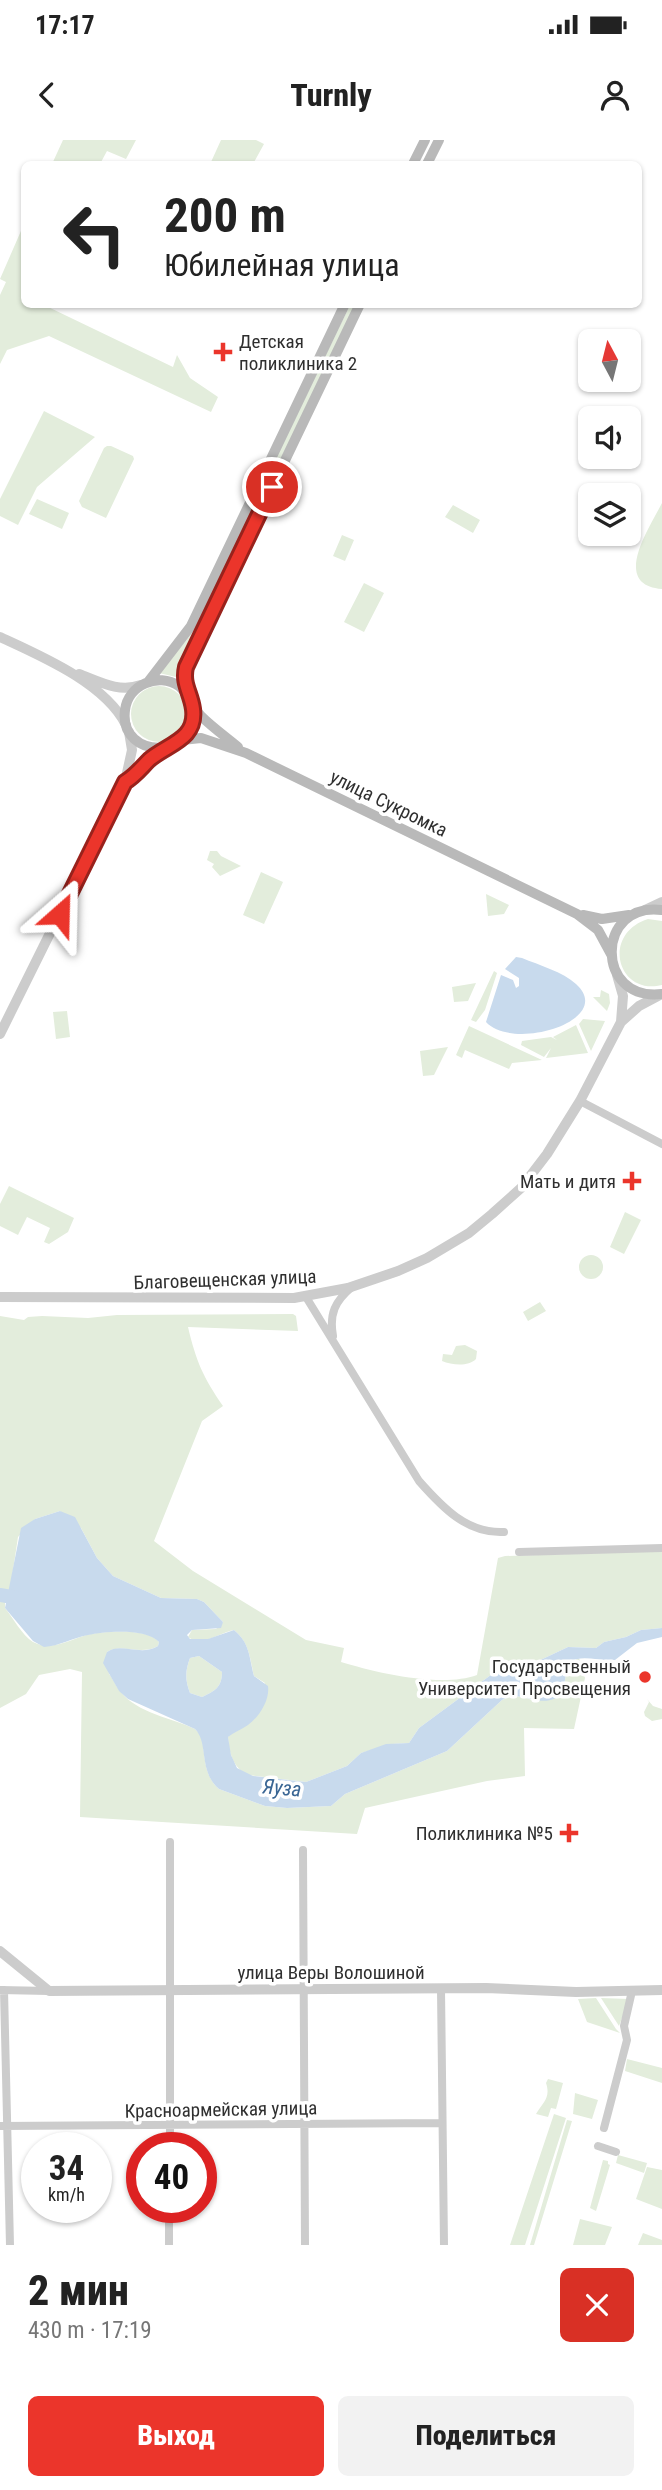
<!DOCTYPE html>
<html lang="ru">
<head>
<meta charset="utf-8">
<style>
	body { margin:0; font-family:"Roboto Condensed",sans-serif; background:#f2f2f2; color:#222; height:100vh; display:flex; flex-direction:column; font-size:26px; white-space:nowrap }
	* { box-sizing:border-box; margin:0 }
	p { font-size:23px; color:#767676 }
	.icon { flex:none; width:38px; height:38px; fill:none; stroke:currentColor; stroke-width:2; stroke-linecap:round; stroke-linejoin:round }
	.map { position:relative; height:2105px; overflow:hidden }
	.details { display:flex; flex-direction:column; background:#fff; flex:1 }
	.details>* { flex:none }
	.hud { position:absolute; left:21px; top:21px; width:621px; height:147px; border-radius:10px; box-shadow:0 2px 5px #0004; background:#fff; color:#222; overflow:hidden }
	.needle { width:46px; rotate:353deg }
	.tools { position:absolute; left:578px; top:189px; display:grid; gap:14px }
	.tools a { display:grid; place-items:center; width:63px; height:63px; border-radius:10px; background:#fff; box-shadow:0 2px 5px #0004; font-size:35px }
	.speed { position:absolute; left:21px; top:1992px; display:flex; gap:14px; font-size:35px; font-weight:700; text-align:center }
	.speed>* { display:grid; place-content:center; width:91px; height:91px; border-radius:50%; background:#fff; box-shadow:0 2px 5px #0004; line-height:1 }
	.speed small { font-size:18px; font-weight:400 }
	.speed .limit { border:10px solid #d22; background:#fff; color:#111 }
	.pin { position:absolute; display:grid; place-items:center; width:60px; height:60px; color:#fff; margin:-30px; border:4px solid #fff; border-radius:50%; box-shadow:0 2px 7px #0007 }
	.me { position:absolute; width:77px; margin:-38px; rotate:25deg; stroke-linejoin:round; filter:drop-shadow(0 0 5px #0008) }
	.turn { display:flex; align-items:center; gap:24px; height:147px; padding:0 28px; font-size:32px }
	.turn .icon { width:91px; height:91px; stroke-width:2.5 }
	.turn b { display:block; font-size:49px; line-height:60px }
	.round { display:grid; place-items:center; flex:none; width:74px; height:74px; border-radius:10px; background:#f2f2f2 }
	.head { display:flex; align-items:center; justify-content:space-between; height:119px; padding:0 28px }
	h1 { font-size:42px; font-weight:800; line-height:52px }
	.action { display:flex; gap:14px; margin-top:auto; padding:14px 28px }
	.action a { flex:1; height:80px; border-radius:10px; background:#eb352b; color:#fff; font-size:28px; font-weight:800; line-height:80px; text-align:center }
	.action a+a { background:#f2f2f2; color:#222 }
	.status { display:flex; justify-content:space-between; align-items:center; height:49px; padding:0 35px; background:#fff; direction:ltr }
	.status svg { height:19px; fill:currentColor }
	header { display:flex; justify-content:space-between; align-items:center; height:91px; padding:0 28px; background:#fff; font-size:32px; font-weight:800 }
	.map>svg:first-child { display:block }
	.green { fill:#e3eddc }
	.water { fill:#c8daed; fill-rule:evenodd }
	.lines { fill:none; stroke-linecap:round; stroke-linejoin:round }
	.river { stroke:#c8daed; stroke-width:14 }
	.minor { stroke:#ccc; stroke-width:8 }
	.tertiary { stroke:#ccc; stroke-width:10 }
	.secondary { stroke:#b9b9b9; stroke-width:10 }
	.route-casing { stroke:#99221c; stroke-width:18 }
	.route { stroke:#eb352b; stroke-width:12 }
	.poi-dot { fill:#eb352b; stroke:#fff; stroke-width:2.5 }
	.labels { text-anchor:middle; stroke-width:7; stroke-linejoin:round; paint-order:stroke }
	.poi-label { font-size:19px; fill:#2f2f2f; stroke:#fff; text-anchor:end }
	.street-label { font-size:19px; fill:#2f2f2f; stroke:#fff }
	.water-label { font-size:21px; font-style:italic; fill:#3a6694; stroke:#fff }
</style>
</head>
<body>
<div class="status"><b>17:17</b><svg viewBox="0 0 49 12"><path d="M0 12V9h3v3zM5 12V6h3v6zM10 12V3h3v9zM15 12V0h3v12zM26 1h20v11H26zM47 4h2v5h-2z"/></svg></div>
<header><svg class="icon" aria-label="back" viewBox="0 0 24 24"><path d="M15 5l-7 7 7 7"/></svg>Turnly<svg class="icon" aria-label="person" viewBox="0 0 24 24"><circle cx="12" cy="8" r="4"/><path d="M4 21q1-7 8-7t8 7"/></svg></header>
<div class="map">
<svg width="662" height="2105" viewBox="0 0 662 2105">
	<rect width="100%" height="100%" fill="#fff"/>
	<path class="green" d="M63 0H136L126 19 107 11 100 24H52Z
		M221 0H256L264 4 253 24H216L211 22Z
		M24 84V164L44 165 173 227 177 215 190 238 218 257 211 272 49 196 7 210 0 224V155L6 142 0 139Z
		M350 165H355L200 487 195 485Z
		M44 271 95 297 37 347 18 385 0 376V359Z
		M107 306H111L133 316 134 319 106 378 82 367 79 361 104 308Z
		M37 359 69 373 62 389 29 374Z
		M662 363V449C610 445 650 387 662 363Z
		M453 365 480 380 473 393 445 377Z
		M342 395 354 400 345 421 333 416Z
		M364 443 384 453 364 492 344 482Z
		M193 489 198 491 176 537 159 533 189 497Z
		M131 574a28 28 0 1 1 56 0a28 28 0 1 1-56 0Z
		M210 711H217L221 716 241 726 220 736 212 727 214 724 207 720Z
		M261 732 283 742 264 784 243 775Z
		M486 754 509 765 504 774 488 776Z
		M648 779 662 781V845C617 856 601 794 648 779Z
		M494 831 497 833 485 870 476 882 471 880Z
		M476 843 468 861 454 862 452 847Z
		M601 850 609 854 610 863 607 871 593 857H600Z
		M67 871 70 897 56 899 53 872Z
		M583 879 605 881 591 911 579 884Z
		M576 885 588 913 546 918 551 908 544 917 521 905 522 901 551 897 557 900 553 897Z
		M469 886 542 920 512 923 509 929 465 910 462 918 456 915Z
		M448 907 434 935 423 936 420 911Z
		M9 1046 74 1078 68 1092 49 1104 44 1102 50 1088 27 1077 18 1095 0 1086V1064Z
		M625 1072 641 1080 624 1114 610 1107Z
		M579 1127a12 12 0 1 1 24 0a12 12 0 1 1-24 0Z
		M540 1162 546 1171 528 1181 523 1172Z
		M293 1174 296 1176 298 1191 188 1187C196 1221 203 1237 223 1266L202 1281 154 1401 193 1431 306 1500 344 1508 341 1522C377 1533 442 1548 477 1535L498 1418 505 1416 662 1411V1488L641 1490 626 1497 604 1502 596 1508 568 1507 532 1524 503 1526 419 1588 409 1603 392 1604 361 1613 347 1626 306 1642 248 1635C233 1628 229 1613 228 1597L265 1543 254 1536C250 1518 249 1502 234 1490 219 1493 203 1507 188 1497L192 1490 216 1489 223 1482 204 1462 197 1459 161 1458 113 1436 97 1418 81 1388 60 1371 35 1379 18 1397 10 1450 0 1449V1176L24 1180 28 1177 42 1176 88 1178 117 1175Z
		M465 1205 477 1211 476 1219C468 1227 452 1225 442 1221L443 1214 452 1215 456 1206Z
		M0 1461 5 1462V1468C13 1478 22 1495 33 1502 52 1512 72 1498 91 1494 108 1491 148 1488 159 1502L158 1506C141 1516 121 1503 107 1512L109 1534C114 1540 116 1547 121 1552 137 1573 172 1578 195 1589L201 1595C206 1614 202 1634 219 1649L265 1666 287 1668 331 1666 345 1654 447 1611 502 1560C514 1554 522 1556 534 1561L563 1551 568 1523 579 1518 585 1538 574 1589 524 1588 525 1636 487 1641 365 1668 357 1694 80 1677 82 1532 70 1529 39 1535 26 1554 0 1568Z
		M199 1516 222 1532C222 1547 215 1551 202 1557L190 1553C185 1540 185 1531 190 1518Z
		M647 1559 653 1566 662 1569V1579L652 1581 645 1576 644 1572 649 1562Z
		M596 1858 616 1889 620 1893 587 1882 578 1859Z
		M601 1858 629 1859 619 1886Z
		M627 1919 662 1928V1943L625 1931Z
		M548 1939 563 1943 556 1969 551 1968 548 1977 536 1974C543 1962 551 1958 546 1943Z
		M575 1953 598 1960 592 1979 573 1974Z
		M554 1974 566 1978 525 2105H510Z
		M567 1980 572 1981 534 2105H530Z
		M618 2015 647 2023 644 2033 616 2023Z
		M603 2020 608 2021V2024L610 2025 596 2071 590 2068Z
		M647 2027 662 2030V2069L636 2059Z
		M580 2079 612 2087 605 2105H573Z
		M643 2093 662 2100V2105H638Z"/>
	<path class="water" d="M516 817 522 818C539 825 563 832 576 844 616 880 514 912 486 882L501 835 513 840 516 848 519 846V838L505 829Z
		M60 1371 75 1377 97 1418 113 1436 161 1458 197 1459 204 1462 223 1482 221 1488 192 1490 187 1495 190 1499H208L234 1490C250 1503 249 1517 254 1536L268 1546C270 1560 259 1577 248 1585 241 1590 234 1592 228 1597L231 1615 237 1628 253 1636 306 1642 347 1626 361 1613 386 1604 409 1603 419 1588 503 1526 532 1524 568 1507 596 1508 604 1502 626 1497 641 1490 662 1488V1497L637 1503 615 1520C599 1522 582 1513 568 1523L563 1551 559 1557C533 1569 525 1548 502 1560L447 1611 345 1654 331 1666 287 1668 265 1666 219 1649C198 1631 209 1603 195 1589L128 1559 119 1551 103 1523 107 1512C121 1502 141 1517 158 1506L159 1502C147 1488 105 1491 88 1495 73 1498 59 1506 44 1507L33 1501 5 1468 21 1388 35 1379ZM199 1516 222 1532C222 1547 215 1551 202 1557L190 1553C185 1540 185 1531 190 1518Z"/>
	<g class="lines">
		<path class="river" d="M0 1455 23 1459"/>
		<path class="minor" d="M580 961 662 1004
			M306 1157 419 1341C442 1367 467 1394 504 1392
			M333 1196C329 1174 335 1161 352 1147
			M519 1412 662 1408
			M303 1710 305 2105
			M441 1849 444 2105
			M0 1850 49 1851
			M4 1850 10 2105
			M0 1986 442 1983
			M604 1988 627 1900 624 1886 632 1851
			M598 2006 616 2012
			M170 2007V1702
			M169 2105V2067"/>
		<path class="tertiary" d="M0 497C41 516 105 543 126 585
			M79 534C100 542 119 553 141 545
			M125 642C141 633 152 617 170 607
			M645 770 662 762
			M621 882 639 866 660 855
			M0 894 125 642 132 610 129 592
			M0 1157 294 1158 348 1148 398 1131 427 1118 469 1093 492 1074 521 1048 547 1014 580 961 621 882 623 856 617 835
			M0 1811 49 1851 486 1848 576 1852 662 1850"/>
		<path class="secondary" d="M413 24 425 0
			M427 24 439 0
			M148 542 191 486 345 164
			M189 557 184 540 186 527 360 164
			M192 563C205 621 118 622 125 570 128 545 158 532 179 546 189 554 192 567 201 576 212 587 226 597 238 607
			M182 600 201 598 246 613 577 774 598 790 611 814
			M662 770C596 761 594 862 662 854
			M583 775 602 779 629 775"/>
	</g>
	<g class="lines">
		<defs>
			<path id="route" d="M60 774 125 642C135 636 141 628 149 620 167 604 197 600 193 569 191 553 182 544 186 527L272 347"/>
		</defs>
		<use href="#route" class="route-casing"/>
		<use href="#route" class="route"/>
	</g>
	<g class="poi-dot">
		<path d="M219.5 201.5h7v7h7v7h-7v7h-7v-7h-7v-7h7z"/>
		<path d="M628.5 1030.5h7v7h7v7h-7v7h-7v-7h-7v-7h7z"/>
		<circle cx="645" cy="1537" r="7"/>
		<path d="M565.5 1682.5h7v7h7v7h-7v7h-7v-7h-7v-7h7z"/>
	</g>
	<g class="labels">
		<g class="poi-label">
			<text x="239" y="208" text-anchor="start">Детская<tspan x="239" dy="22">поликлиника 2</tspan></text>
			<text x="616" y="1048">Мать и дитя</text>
			<text x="631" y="1533">Государственный<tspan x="631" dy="22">Университет Просвещения</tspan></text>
			<text x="553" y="1700">Поликлиника №5</text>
		</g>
		<g class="street-label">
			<text transform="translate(389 663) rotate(26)" y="7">улица Сукромка</text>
			<text transform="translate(225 1139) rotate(-2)" y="7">Благовещенская улица</text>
			<text x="331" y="1839">улица Веры Волошиной</text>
			<text transform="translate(221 1969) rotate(-1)" y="7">Красноармейская улица</text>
		</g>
		<g class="water-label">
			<text transform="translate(282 1648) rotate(5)" y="7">Яуза</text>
		</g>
	</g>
</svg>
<div class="tools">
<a><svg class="needle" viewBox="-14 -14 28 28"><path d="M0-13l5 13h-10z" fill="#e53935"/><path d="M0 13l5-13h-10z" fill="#767676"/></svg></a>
<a><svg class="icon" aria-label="sound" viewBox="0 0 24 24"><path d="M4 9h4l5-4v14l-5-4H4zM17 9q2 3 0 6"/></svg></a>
<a><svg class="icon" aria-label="layers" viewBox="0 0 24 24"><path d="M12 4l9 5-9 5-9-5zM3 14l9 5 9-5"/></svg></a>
</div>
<div class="speed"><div>34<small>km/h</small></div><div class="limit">40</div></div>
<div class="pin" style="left:272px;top:347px;background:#d93025"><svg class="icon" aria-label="arrive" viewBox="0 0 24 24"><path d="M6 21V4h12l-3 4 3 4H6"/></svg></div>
<svg class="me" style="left:60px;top:774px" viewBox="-20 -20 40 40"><path d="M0-17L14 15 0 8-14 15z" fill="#eb352b" stroke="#fff" stroke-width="4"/></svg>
<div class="hud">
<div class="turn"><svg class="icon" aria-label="left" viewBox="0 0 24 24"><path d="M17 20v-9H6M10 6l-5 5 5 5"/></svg><div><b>200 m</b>Юбилейная улица</div></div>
</div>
</div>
<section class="details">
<div class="head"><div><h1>2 мин</h1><p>430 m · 17:19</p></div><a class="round" style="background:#d93025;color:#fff"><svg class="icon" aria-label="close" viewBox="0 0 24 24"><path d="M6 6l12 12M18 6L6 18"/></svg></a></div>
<div class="action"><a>Выход</a><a>Поделиться</a></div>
</section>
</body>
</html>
